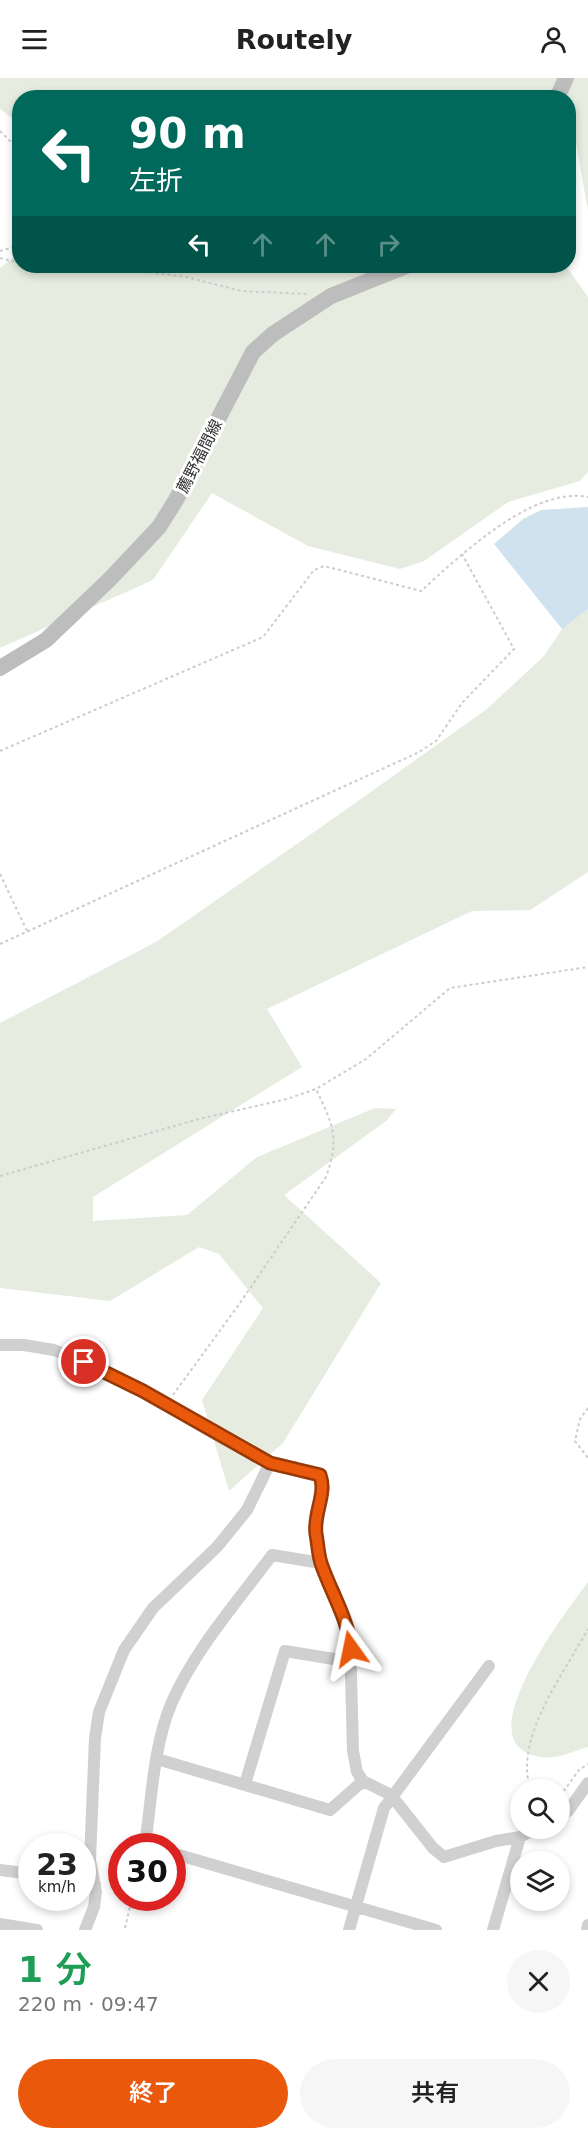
<!DOCTYPE html>
<html lang="ja">
<head>
<meta charset="utf-8">
<style>
	body { margin:0; font-family:"DejaVu Sans","Noto Sans JP",sans-serif; background:#f6f6f6; color:#222; height:100vh; display:flex; flex-direction:column; font-size:22px; white-space:nowrap }
	* { box-sizing:border-box; margin:0 }
	p { font-size:20px; color:#767676 }
	.icon { flex:none; width:33px; height:33px; fill:none; stroke:currentColor; stroke-width:2; stroke-linecap:round; stroke-linejoin:round }
	.map { position:relative; height:1852px; overflow:hidden }
	.side { display:flex; flex-direction:column; background:#fff; flex:1 }
	.side>* { flex:none }
	.hud { position:absolute; left:12px; top:12px; width:564px; height:183px; border-radius:24px; box-shadow:0 3px 9px #0003; background:#00695c; color:#fff; overflow:hidden }
	.fabs { position:absolute; left:510px; top:1701px; display:grid; gap:12px }
	.fabs a { display:grid; place-items:center; width:60px; height:60px; border-radius:50%; background:#fff; box-shadow:0 3px 9px #0003; font-size:30px }
	.speed { position:absolute; left:18px; top:1755px; display:flex; gap:12px; font-size:30px; font-weight:700; text-align:center }
	.speed>* { display:grid; place-content:center; width:78px; height:78px; border-radius:50%; background:#fff; box-shadow:0 3px 9px #0003; line-height:1 }
	.speed small { font-size:15px; font-weight:400 }
	.speed .limit { border:9px solid #d22; background:#fff; color:#111 }
	.pin { position:absolute; display:grid; place-items:center; width:51px; height:51px; color:#fff; margin:-26px; border:3px solid #fff; border-radius:50%; box-shadow:0 2px 6px #0007 }
	.me { position:absolute; width:66px; margin:-33px; rotate:348deg; stroke-linejoin:round; filter:drop-shadow(0 0 4px #0008) }
	.turn { display:flex; align-items:center; gap:21px; height:126px; padding:0 18px; font-size:27px }
	.turn .icon { width:78px; height:78px; stroke-width:2.5 }
	.turn b { display:block; font-size:42px; line-height:51px }
	.lanes { display:flex; align-items:center; height:57px; padding:0 18px; background:#0003; justify-content:center; gap:30px; direction:ltr }
	.lanes .off { opacity:.35 }
	.round { display:grid; place-items:center; flex:none; width:63px; height:63px; border-radius:32px; background:#f6f6f6 }
	.summary { display:flex; align-items:center; justify-content:space-between; height:102px; padding:0 18px }
	h1 { font-size:36px; font-weight:600; line-height:45px; color:#1e9e55 }
	.action { display:flex; gap:12px; margin-top:auto; padding:12px 18px }
	.action a { flex:1; height:69px; border-radius:36px; background:#ea580c; color:#fff; font-size:24px; font-weight:600; line-height:69px; text-align:center }
	.action a+a { background:#f6f6f6; color:#222 }
	header { display:flex; justify-content:space-between; align-items:center; height:78px; padding:0 18px; background:#fff; font-size:27px; font-weight:600 }
	.map>svg:first-child { display:block }
	.green { fill:#e6ecdf }
	.water { fill:#cfe2ee }
	.lines { fill:none; stroke-linecap:round; stroke-linejoin:round }
	.path { stroke:#cdcdcd; stroke-width:2; stroke-dasharray:3 3; stroke-linecap:butt }
	.minor { stroke:#d0d0d0; stroke-width:12 }
	.secondary { stroke:#bdbdbd; stroke-width:16 }
	.route-casing { stroke:#983908; stroke-width:15 }
	.route { stroke:#ea580c; stroke-width:10 }
	.labels { text-anchor:middle; stroke-width:6; stroke-linejoin:round; paint-order:stroke }
	.street-label { font-size:16px; fill:#333; stroke:#fff }
</style>
</head>
<body>
<header><svg class="icon" aria-label="menu" viewBox="0 0 24 24"><path d="M4 6h16M4 12h16M4 18h16"/></svg>Routely<svg class="icon" aria-label="person" viewBox="0 0 24 24"><circle cx="12" cy="8" r="4"/><path d="M4 21q1-7 8-7t8 7"/></svg></header>
<div class="map">
<svg width="588" height="1852" viewBox="0 0 588 1852">
	<rect width="100%" height="100%" fill="#fff"/>
	<path class="green" d="M0 0H588V133L575 59 569 60 568 20H20L19 46 0 31Z
		M19 175 20 188H566L588 219V394L580 403 508 424 424 483 400 491 308 468 212 415 153 502 0 570V190Z
		M588 531V794L530 832 472 833 267 931 302 989 93 1119V1143L187 1137 257 1079 375 1030 396 1031 386 1043 284 1117 381 1205 283 1365 229 1413 202 1322 263 1230 219 1176 199 1169 110 1223 0 1210V945L156 864 337 738 487 631 544 578 562 551Z
		M588 1504V1669C577 1672 564 1678 553 1679 542 1681 531 1678 522 1672 482 1643 568 1531 588 1504Z"/>
	<path class="water" d="M588 429V531L562 551 494 466 523 441 541 432Z"/>
	<g class="lines">
		<path class="path" d="M0 53 20 73
			M0 173 20 167
			M0 180 20 185
			M102 188 186 199 242 213 307 216
			M0 673 263 559 314 492 324 488 421 513C460 478 532 408 588 419
			M0 796 27 853
			M0 866 419 674 436 663 462 625 514 571 462 476
			M0 1098 199 1041 287 1021 316 1011 366 981 450 910 588 889
			M173 1317 240 1225 326 1099C340 1059 333 1047 316 1011
			M588 1330 580 1341 575 1363 588 1380
			M531 1712C512 1662 565 1594 588 1551
			M560 1718 579 1692 588 1686
			M125 1850 132 1820"/>
		<path class="minor" d="M0 1267H24L54 1272 84 1284 143 1313 219 1358 270 1385 320 1397 324 1409 317 1431 315 1451 321 1485 350 1558 353 1673 357 1694 363 1703 391 1717 433 1770 444 1779 496 1763 520 1759 537 1750
			M157 1681 330 1732 363 1703
			M245 1706 285 1573 352 1584
			M560 1738 568 1733 588 1705
			M150 1768 145 1767C152 1720 153 1668 172 1624 196 1570 237 1524 272 1477L321 1485
			M172 1775 436 1852
			M0 1792 32 1796
			M82 1804 95 1806
			M0 1846 37 1852
			M85 1852 94 1829 96 1814 90 1782 95 1660 99 1634 124 1572 153 1530 217 1469 247 1432 270 1385
			M349 1852 384 1730 489 1588
			M493 1852 520 1759
			M587 1852 588 1847"/>
		<path class="secondary" d="M557 20 566 0
			M0 590 46 562 109 502 159 449 176 422 253 274 273 256 331 218 406 188"/>
	</g>
	<g class="lines">
		<defs>
			<path id="route" d="M84 1284 143 1313 270 1385 320 1397C327 1417 313 1435 316 1456 318 1466 318 1478 322 1488 332 1516 348 1541 351 1571"/>
		</defs>
		<use href="#route" class="route-casing"/>
		<use href="#route" class="route"/>
	</g>
	<g class="labels">
		<g class="street-label">
			<text transform="translate(199 378) rotate(-63)" y="6">薦野福間線</text>
		</g>
	</g>
</svg>
<div class="fabs">
<a><svg class="icon" aria-label="search" viewBox="0 0 24 24"><circle cx="10" cy="10" r="6"/><path d="M15 15l6 6"/></svg></a>
<a><svg class="icon" aria-label="layers" viewBox="0 0 24 24"><path d="M12 4l9 5-9 5-9-5zM3 14l9 5 9-5"/></svg></a>
</div>
<div class="speed"><div>23<small>km/h</small></div><div class="limit">30</div></div>
<div class="pin" style="left:84px;top:1284px;background:#d93025"><svg class="icon" aria-label="arrive" viewBox="0 0 24 24"><path d="M6 21V4h12l-3 4 3 4H6"/></svg></div>
<svg class="me" style="left:351px;top:1571px" viewBox="-20 -20 40 40"><path d="M0-17L14 15 0 8-14 15z" fill="#ea580c" stroke="#fff" stroke-width="4"/></svg>
<div class="hud">
<div class="turn"><svg class="icon" aria-label="left" viewBox="0 0 24 24"><path d="M17 20v-9H6M10 6l-5 5 5 5"/></svg><div><b>90 m</b>左折</div></div>
<div class="lanes"><svg class="icon" aria-label="left" viewBox="0 0 24 24"><path d="M17 20v-9H6M10 6l-5 5 5 5"/></svg><svg class="icon off" aria-label="ahead" viewBox="0 0 24 24"><path d="M12 20V5M6 11l6-6 6 6"/></svg><svg class="icon off" aria-label="ahead" viewBox="0 0 24 24"><path d="M12 20V5M6 11l6-6 6 6"/></svg><svg class="icon off" aria-label="right" viewBox="0 0 24 24"><path d="M7 20v-9h11M14 6l5 5-5 5"/></svg></div>
</div>
</div>
<section class="side">
<div class="summary"><div><h1>1 分</h1><p>220 m · 09:47</p></div><a class="round"><svg class="icon" aria-label="close" viewBox="0 0 24 24"><path d="M6 6l12 12M18 6L6 18"/></svg></a></div>
<div class="action"><a>終了</a><a>共有</a></div>
</section>
</body>
</html>
